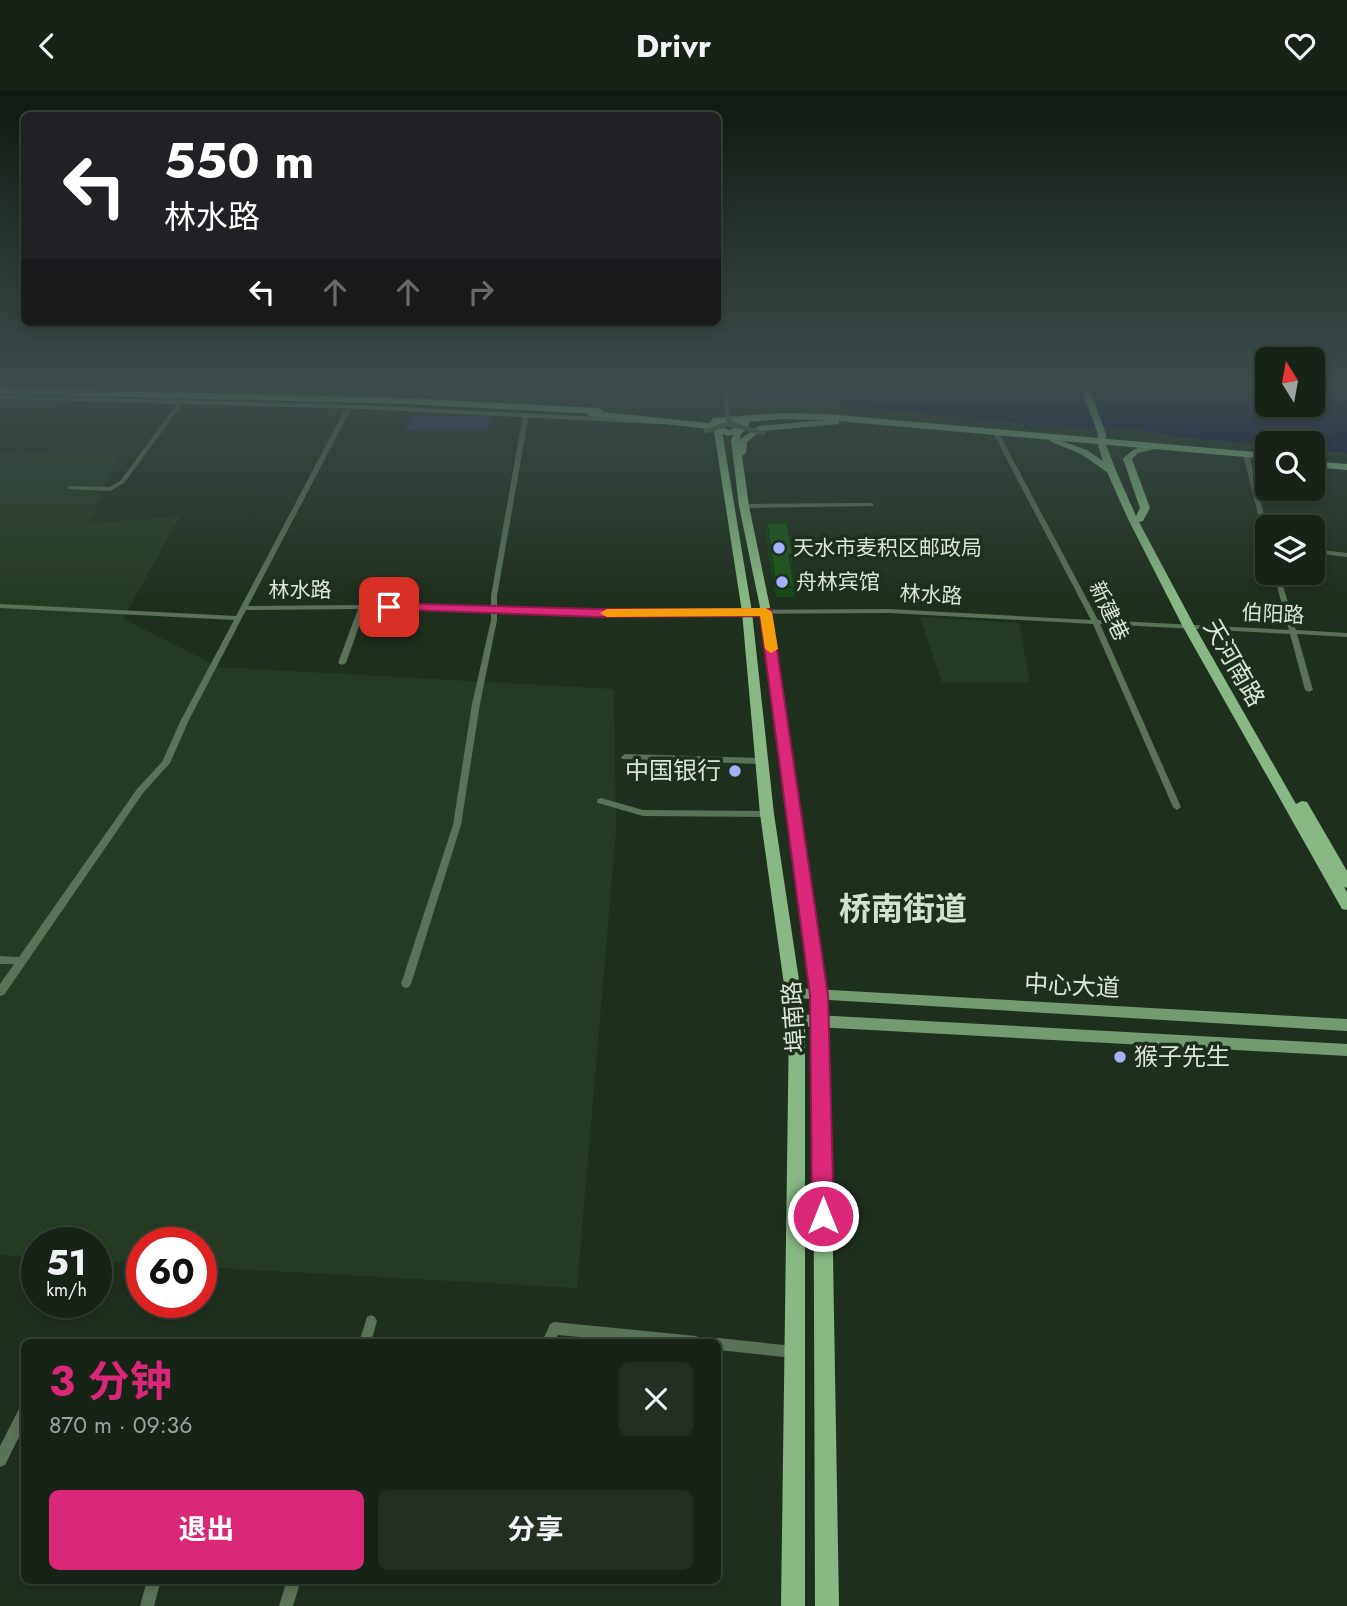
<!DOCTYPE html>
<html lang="zh">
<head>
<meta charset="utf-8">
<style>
	body { margin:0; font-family:Jost,"Noto Sans SC",sans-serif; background:#242f23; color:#f1f3f6; height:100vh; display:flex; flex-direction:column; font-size:26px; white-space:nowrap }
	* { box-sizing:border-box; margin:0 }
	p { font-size:23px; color:#9ea4a1 }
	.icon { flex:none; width:38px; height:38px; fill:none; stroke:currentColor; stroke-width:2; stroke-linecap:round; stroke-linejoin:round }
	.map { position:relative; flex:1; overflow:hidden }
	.drawer { position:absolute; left:21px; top:1248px; width:700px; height:245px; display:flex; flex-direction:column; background:#172316; border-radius:10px; box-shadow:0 4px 10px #0003,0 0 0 2px #364035 }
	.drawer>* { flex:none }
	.guide { position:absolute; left:21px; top:21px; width:700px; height:214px; border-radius:10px; box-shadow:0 4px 10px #0003,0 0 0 2px #364035; background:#202124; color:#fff; overflow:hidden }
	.needle { width:46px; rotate:349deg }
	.fabs { position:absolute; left:1255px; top:256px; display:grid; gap:14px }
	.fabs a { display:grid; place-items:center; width:70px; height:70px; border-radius:10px; background:#172316; box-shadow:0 4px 10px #0003,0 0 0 2px #364035; font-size:35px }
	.speed { position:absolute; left:21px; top:1136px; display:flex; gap:14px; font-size:35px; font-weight:700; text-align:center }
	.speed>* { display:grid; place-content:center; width:91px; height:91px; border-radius:50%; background:#172316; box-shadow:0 4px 10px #0003,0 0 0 2px #364035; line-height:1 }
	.speed small { font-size:18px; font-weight:400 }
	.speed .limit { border:10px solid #d22; background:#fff; color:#111 }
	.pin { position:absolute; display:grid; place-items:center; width:60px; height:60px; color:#fff; margin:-30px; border-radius:14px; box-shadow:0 4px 10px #0006 }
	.me { position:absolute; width:77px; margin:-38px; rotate:0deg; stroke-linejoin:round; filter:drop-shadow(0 0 5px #0008) }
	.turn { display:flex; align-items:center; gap:24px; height:147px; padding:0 28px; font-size:32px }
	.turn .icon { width:91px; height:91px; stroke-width:2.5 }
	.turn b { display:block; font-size:49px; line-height:60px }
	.lanes { display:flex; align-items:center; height:66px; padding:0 28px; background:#0003; justify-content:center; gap:35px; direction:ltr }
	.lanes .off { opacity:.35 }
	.round { display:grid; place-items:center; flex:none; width:74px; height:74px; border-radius:10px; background:#242f23 }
	.head { display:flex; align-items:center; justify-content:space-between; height:119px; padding:0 28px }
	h1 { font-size:42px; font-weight:700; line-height:52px; color:#db2777 }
	.primary-button { display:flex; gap:14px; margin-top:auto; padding:14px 28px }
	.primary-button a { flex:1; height:80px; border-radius:10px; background:#db2777; color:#fff; font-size:28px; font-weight:700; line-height:80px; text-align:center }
	.primary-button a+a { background:#242f23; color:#f1f3f6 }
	header { display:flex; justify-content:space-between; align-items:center; height:91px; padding:0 28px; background:#172316; font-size:32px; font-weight:700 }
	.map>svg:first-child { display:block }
	.built { fill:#253a23 }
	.green { fill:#323672 }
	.water { fill:#100846 }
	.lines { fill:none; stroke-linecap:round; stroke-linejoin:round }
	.pedestrian { stroke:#5a7258; stroke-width:4.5 }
	.minor { fill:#5a7258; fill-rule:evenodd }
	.secondary { fill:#749a71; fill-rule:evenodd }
	.primary { fill:#88b984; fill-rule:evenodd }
	.trunk { fill:#90c88c; fill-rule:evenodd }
	.motorway { fill:#99d695; fill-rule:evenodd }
	.pedestrian-bridge { stroke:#5a7258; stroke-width:4.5 }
	.wall { fill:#174917 }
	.building { fill:#1b551b; stroke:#133c13; stroke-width:2 }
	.route { fill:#db2777; stroke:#8e194d; stroke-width:2 }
	.slow { fill:#f59e0b }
	.poi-dot { fill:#a5b1fc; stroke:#1f2f1e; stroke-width:2.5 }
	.labels { text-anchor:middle; stroke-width:7; stroke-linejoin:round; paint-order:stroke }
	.far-poi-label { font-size:21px; fill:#dbe5da; stroke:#1f2f1e; text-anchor:start }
	.far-street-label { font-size:21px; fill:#dbe5da; stroke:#1f2f1e }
	.street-label { font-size:24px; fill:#dbe5da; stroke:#1f2f1e }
	.poi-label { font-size:24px; fill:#dbe5da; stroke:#1f2f1e; text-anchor:end }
	.district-label { font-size:32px; font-weight:bold; fill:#cfe3cd; stroke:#1f2f1e }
</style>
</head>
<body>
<header><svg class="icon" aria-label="back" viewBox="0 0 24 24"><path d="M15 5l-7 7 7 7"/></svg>Drivr<svg class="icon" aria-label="heart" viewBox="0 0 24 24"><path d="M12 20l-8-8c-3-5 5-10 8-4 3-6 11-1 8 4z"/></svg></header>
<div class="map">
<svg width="1347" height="1515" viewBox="0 0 1347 1515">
	<rect width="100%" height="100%" fill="#1f2f1e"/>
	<path class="built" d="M0 361 118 365 89 433 180 425 123 528 219 576 614 598 616 740 577 1197 201 1176V1152H142V1172L96 1170V1152H37V1166L0 1164Z
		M920 526 1019 532 1030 591 942 592Z"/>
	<path class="green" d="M412 324 492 326 487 340 405 339Z"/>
	<path class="water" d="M218 295H1267V313H1312L1313 295H1347V362L1313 359 1312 352H1267V354L1178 346 1136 338 1047 334 873 318 805 309Z"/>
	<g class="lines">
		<path class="pedestrian" d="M725 295 727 319
			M731 331 734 334 724 333Z"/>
		<path class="minor" d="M179 310 184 311 124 392 110 400 68 398V396L70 395 109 396 120 390Z
			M347 318 350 320 248 515 359 514 365 499 368 497 371 499 366 514H415L491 516V505L523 323 526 321 529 323 497 505V517L598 520 889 518 1091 529 994 344 997 342 1000 344 1098 529 1289 539 1273 481H1279L1296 539 1347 542V546L1297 543 1313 599 1309 601 1305 599 1290 543 1100 533 1181 716 1177 719 1173 716 1093 533 889 522 598 524 497 521V529L480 613 461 734 411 893 409 896 406 897 403 896 401 893 453 734 472 613 491 529V521L415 518H365L346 572 342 574 338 572 358 518 246 519 189 629 170 672 143 702 4 904 0 905V893L14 873H0V865L19 866 137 698 162 671 181 629 234 529 0 517V513L236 525 344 320Z
			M1246 361 1249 363 1267 436V449L1264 447 1243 363Z
			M871 412 874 414 873 415 744 417 741 415 744 413Z
			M1312 458 1347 462V466L1312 462Z
			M625 663 760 667 764 670 760 673 622 668 621 666Z
			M601 707 643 719 767 720 771 723 767 726 643 725 598 712 597 710 598 708Z
			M371 1224 375 1226 377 1230 371 1251H359L367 1226Z
			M554 1231 696 1245 700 1247 702 1251H634L558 1244 554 1251H542L550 1233Z
			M718 1247 794 1255 799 1256 800 1261 799 1266 794 1267 718 1259V1251H712L713 1248Z
			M24 1316V1336L5 1374 0 1376V1355L19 1318Z
			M147 1489H161L154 1515H140Z
			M287 1489H301L293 1515H279Z"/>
		<path class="secondary" d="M0 304 362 314 657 329 661 331 657 333 362 318 0 308Z
			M795 897 1347 928V940L795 907 790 906 788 902 790 898Z
			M797 923 1347 953V965L797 935 792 933 790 929 792 925Z"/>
		<path class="primary" d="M1080 295H1088L1106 343V354L1117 382 1136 425 1140 417 1123 368C1131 359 1144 351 1155 358L1138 362 1132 368 1150 417 1143 430 1139 431 1195 536 1296 713 1302 710 1307 711 1347 780V797L1344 796 1347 801V819L1342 818 1183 536 1128 428 1107 381 1081 363 1049 350 1053 347 1087 359 1103 370 1098 354V343Z
			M836 328 839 329V333L761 340 747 351 746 362 742 365 749 415 771 521 829 932 839 1515H815L813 932 761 521 739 415 731 349 736 338 739 337 743 340 739 349 759 335Z
			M718 337 722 340 752 521 774 723 805 929V1515H781L789 929 760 723 742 521 714 340Z"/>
		<path class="trunk" d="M593 320 709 332 713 327 783 322 827 323 1267 362V368L827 329 783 328 749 331 748 339 728 345 709 338 590 325 588 323ZM731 330 739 333 740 335 729 339 717 334Z
			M1312 370 1347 373V379L1312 376Z"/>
		<path class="motorway" d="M0 297 405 307 598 317 603 320 598 323 405 313 0 303Z"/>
		<path class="pedestrian-bridge" d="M727 319 729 331
			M733 334 763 342
			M706 340 725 334"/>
	</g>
	<path class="wall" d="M767 432 793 464 792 473H790L795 496 794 506H776L766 442Z"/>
	<path class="building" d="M767 432H787L793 464H789L795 496H776Z"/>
	<linearGradient id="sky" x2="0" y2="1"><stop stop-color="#111a10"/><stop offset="0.58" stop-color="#3c4d4c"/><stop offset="1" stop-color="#3c4d4c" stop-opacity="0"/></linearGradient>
	<rect width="1347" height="508" fill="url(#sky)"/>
	<path class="route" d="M389 512 598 518H771L828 904 834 1125 830 1132 823 1135 815 1132 812 1125 810 904 760 525 598 526 384 518V513Z"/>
	<path class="slow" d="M766 517 772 521 778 558 771 562 765 558 760 525 607 526 600 522 607 518Z"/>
	<g class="poi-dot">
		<circle cx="779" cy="457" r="7"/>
		<circle cx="782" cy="491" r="7"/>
		<circle cx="735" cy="680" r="7"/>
		<circle cx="1120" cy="966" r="7"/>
	</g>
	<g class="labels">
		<g class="far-poi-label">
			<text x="793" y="464">天水市麦积区邮政局</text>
			<text x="796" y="498">舟林宾馆</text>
		</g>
		<g class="far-street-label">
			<text x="300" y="506">林水路</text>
			<text transform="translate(931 504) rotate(3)" y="7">林水路</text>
			<text transform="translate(1109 520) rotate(64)" y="7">新建巷</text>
			<text transform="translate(1273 523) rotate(3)" y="7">伯阳路</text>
		</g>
		<g class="street-label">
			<text transform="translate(1234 572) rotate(60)" y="8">天河南路</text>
			<text transform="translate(1072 895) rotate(3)" y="8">中心大道</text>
			<text transform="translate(794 926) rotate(-94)" y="8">埠南路</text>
		</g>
		<g class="poi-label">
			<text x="721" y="688">中国银行</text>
			<text x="1134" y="974" text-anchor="start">猴子先生</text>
		</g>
		<g class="district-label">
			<text x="903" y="829">桥南街道</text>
		</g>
	</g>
</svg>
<div class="fabs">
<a><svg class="needle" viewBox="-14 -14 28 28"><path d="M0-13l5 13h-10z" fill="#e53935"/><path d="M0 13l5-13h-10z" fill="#9ea4a1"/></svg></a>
<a><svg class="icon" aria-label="search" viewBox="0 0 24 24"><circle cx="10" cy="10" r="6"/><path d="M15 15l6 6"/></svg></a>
<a><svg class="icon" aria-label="layers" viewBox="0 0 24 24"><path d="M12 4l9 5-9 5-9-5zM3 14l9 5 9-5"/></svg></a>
</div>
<div class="speed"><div>51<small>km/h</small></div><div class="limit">60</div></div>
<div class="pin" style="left:389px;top:516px;background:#d93025"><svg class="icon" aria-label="arrive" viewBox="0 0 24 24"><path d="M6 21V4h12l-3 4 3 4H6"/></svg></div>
<svg class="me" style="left:823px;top:1125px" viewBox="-20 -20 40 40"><circle r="17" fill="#db2777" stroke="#fff" stroke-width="3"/><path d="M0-11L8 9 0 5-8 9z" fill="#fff"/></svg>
<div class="guide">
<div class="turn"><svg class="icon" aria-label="left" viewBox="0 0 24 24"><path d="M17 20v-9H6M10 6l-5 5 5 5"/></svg><div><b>550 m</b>林水路</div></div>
<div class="lanes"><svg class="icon" aria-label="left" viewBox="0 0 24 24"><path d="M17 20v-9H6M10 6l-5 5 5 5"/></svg><svg class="icon off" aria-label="ahead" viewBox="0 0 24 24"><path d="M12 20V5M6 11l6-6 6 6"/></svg><svg class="icon off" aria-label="ahead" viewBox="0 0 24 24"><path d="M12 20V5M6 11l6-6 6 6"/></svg><svg class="icon off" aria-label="right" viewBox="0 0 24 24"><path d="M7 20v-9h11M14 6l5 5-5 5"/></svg></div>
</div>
<section class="drawer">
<div class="head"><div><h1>3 分钟</h1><p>870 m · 09:36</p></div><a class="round"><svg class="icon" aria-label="close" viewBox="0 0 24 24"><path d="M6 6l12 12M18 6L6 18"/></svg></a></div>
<div class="primary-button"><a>退出</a><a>分享</a></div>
</section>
</div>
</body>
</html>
